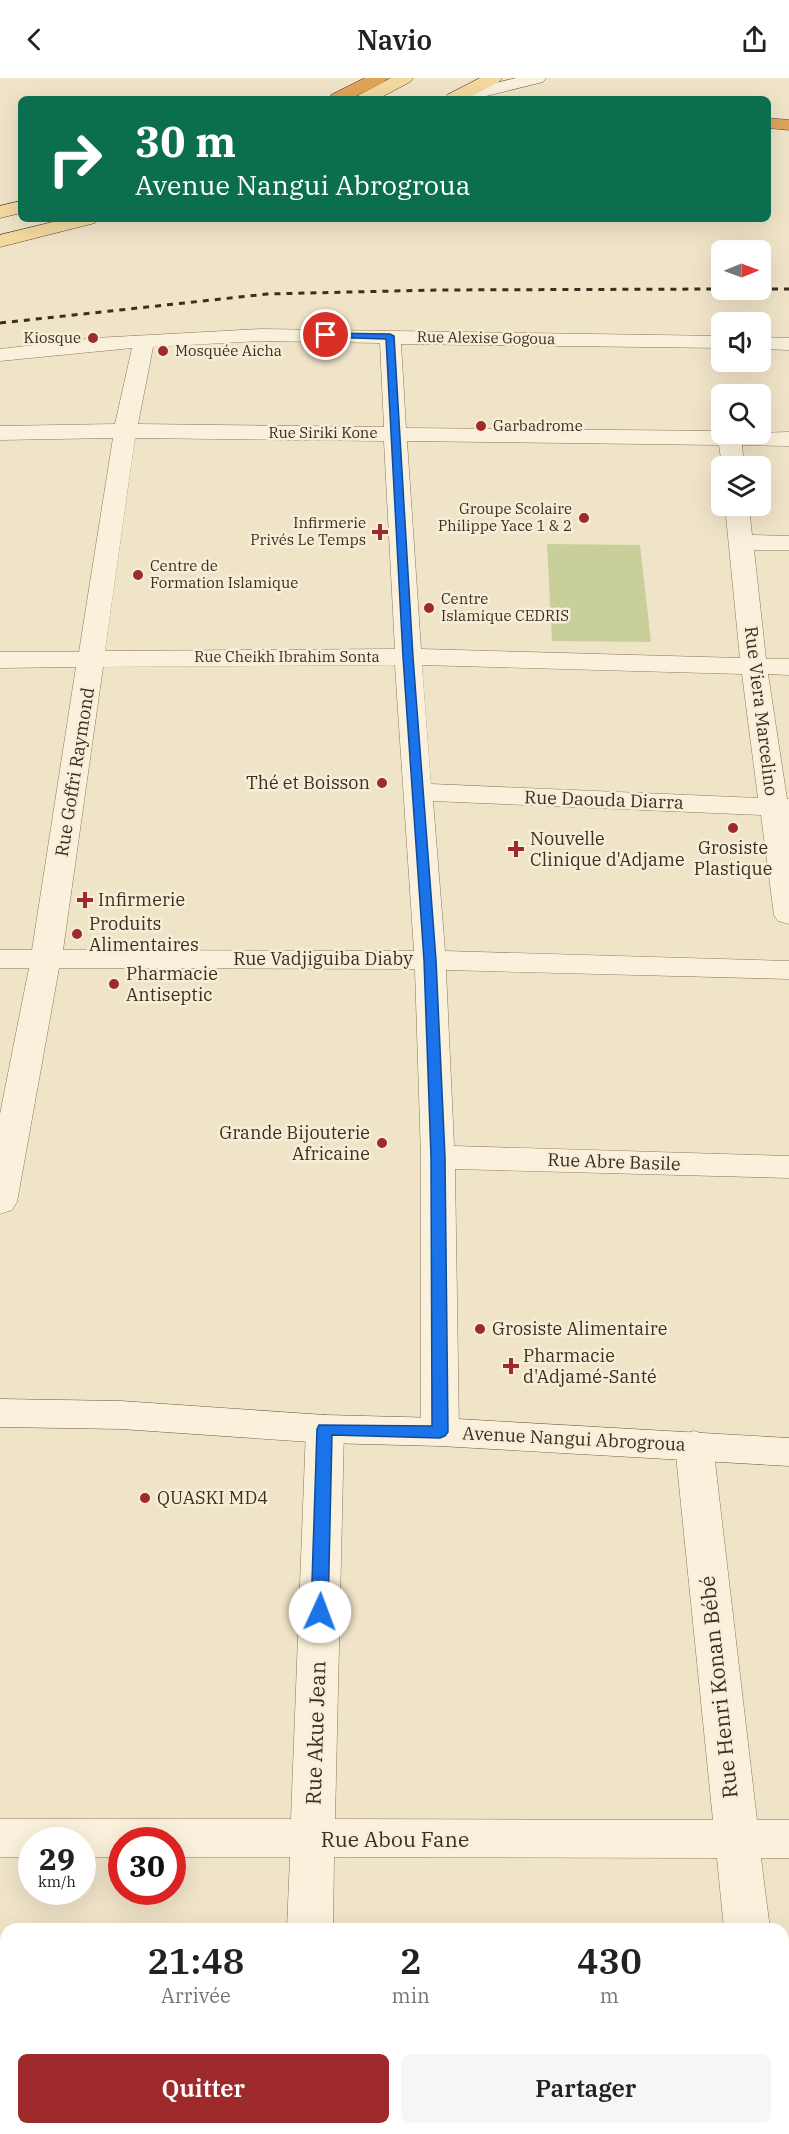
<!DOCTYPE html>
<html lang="fr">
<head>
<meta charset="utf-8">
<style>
	body { margin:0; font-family:"IBM Plex Serif",serif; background:#f6f6f6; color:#222; height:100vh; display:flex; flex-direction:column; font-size:22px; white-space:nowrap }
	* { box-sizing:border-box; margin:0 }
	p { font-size:20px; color:#767676 }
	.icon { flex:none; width:33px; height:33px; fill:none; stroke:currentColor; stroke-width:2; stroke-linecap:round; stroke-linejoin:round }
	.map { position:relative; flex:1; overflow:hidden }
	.panel { position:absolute; left:0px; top:1845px; width:789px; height:212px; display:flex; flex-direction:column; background:#fff; border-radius:18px 18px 0 0; box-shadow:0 6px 24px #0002 }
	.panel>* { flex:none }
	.top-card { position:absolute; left:18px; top:18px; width:753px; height:126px; border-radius:9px; box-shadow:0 6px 24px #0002; background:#0b6e4f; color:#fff; overflow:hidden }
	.needle { width:39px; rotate:89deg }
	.controls { position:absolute; left:711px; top:162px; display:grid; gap:12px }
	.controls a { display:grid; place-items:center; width:60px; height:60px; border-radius:9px; background:#fff; box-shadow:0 6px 24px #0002; font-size:30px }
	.speed { position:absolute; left:18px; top:1749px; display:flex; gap:12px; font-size:30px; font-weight:700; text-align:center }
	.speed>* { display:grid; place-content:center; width:78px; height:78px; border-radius:50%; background:#fff; box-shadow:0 6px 24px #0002; line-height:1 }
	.speed small { font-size:15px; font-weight:400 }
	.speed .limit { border:9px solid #d22; background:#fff; color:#111 }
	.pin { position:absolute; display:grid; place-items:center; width:51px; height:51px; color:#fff; margin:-26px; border:3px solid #fff; border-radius:50%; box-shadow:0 2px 6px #0007 }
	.me { position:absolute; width:66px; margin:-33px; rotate:2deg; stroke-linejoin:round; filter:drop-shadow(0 0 4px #0008) }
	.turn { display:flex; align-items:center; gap:21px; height:126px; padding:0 18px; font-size:27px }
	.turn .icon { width:78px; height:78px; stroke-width:2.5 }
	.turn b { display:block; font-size:42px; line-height:51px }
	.eta { display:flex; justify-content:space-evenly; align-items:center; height:102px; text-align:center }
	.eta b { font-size:36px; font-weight:600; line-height:42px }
	.primary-button { display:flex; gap:12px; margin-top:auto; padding:12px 18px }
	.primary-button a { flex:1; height:69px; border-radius:9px; background:#9e2a2b; color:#fff; font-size:24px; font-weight:600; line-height:69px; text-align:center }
	.primary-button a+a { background:#f6f6f6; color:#222 }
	header { display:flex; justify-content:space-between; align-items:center; height:78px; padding:0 18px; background:#fff; font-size:27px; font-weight:600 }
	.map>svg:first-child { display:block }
	.green { fill:#c9cf9b }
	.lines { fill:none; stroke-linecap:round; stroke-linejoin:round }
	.street-casing { stroke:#8d765c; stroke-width:1 }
	.secondary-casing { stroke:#6f573f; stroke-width:1 }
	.primary-casing { stroke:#5b4430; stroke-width:1 }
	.highway-casing { stroke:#5b4430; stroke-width:1 }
	.street { fill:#faf1dc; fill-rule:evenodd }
	.secondary { fill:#faf1dc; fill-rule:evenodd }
	.primary { fill:#f3d9a0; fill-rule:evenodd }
	.highway { fill:#e0a458; fill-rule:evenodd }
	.rail { stroke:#3d2e20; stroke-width:3; stroke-dasharray:6 6; stroke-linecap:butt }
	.route { fill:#1a73e8; stroke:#114b97; stroke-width:1.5 }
	.poi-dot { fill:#9e2a2b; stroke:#f7eed8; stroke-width:2 }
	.labels { text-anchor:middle; stroke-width:5; stroke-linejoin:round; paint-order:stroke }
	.far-poi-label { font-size:15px; fill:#3d2e20; stroke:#f7eed8; text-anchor:start }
	.far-street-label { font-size:15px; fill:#3d2e20; stroke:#f7eed8 }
	.street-label { font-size:18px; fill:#3d2e20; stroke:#f7eed8 }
	.poi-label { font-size:18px; fill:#3d2e20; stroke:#f7eed8; text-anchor:start }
	.near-street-label { font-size:21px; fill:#3d2e20; stroke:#f7eed8 }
</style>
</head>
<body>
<header><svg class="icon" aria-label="back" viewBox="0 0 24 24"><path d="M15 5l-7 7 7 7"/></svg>Navio<svg class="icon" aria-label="share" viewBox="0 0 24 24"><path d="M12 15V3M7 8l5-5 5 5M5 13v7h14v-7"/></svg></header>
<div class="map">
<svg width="789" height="2056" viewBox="0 0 789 2056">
	<rect width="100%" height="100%" fill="#f0e4c8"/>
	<path class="green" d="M547 466 640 467 651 564 552 563Z"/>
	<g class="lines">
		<defs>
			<path id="street" d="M261 251 722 258V270L401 266 406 350 722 353V356L789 354V368L742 367 744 388H722L719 367 407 363 421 571 740 580 725 428H749L752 457 789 458V472H754L766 581H789V597L768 596 787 721H789V846L778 843 774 837 761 737 433 723 445 873 789 883V901L446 892 454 1068 789 1078V1100L455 1091 459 1354 453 1364 440 1368 427 1364 421 1354V1079L415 891 59 890 17 1124 12 1132 0 1136V1036L29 890H0V872H32L76 589 0 590V574H79L113 360 0 362V348L115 346 132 270 0 283V271L95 260ZM261 263 380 265 384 349 138 346 153 269ZM135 360 384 363 395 571 105 573ZM395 587 414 873 63 872 103 589ZM422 587 742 596 758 720 431 706Z
				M760 259 789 260V272L760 271Z
				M325 1337 338 1341 344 1351 335 1741 713 1742 675 1367 681 1357 694 1353 707 1357 713 1367 757 1742H789V1780H761L770 1851H724L717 1780 334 1779 333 1851H287L290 1779H172V1762H122V1779H82V1762H32V1779H0V1741H291L306 1351 312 1341Z
				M783 2031 789 2034V2056H749L748 2050H783Z
				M278 2050H326V2056H278Z"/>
			<path id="secondary" d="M516 0H546L543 4 474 21H444L447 17Z
				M0 1321 121 1323 325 1337 440 1340 789 1360V1388L440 1368 325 1365 121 1351 0 1349Z"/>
			<path id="primary" d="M391 0H413L410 4 378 21H356L359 17Z
				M480 0H502L499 4 466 21H444L447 17Z
				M21 123V135L0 140V128Z
				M65 141H98L95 145 0 169V157Z"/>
			<path id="highway" d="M365 0H387L384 4 350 21H328L331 17Z
				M768 40 789 42V52L768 50Z"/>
		</defs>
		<use href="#street" class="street-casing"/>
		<use href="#secondary" class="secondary-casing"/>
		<use href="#primary" class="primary-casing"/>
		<use href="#highway" class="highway-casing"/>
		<use href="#street" class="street"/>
		<use href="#secondary" class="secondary"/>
		<use href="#primary" class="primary"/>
		<use href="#highway" class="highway"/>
		<path class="rail" d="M760 211H789
			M0 245 267 216 436 212 722 211"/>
	</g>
	<path class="route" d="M326 255 390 256 394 258 413 579 436 882 445 1079 448 1354 445 1358 440 1360 332 1357 328 1534 326 1538 320 1540 314 1538 311 1534 317 1351 319 1347 432 1348 431 1079 424 882 403 579 386 261 322 259 321 257Z"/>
	<g class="poi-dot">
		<circle cx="93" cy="260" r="6"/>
		<circle cx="163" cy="273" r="6"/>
		<circle cx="481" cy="348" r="6"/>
		<circle cx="584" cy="440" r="6"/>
		<path d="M377 445h6v6h6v6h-6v6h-6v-6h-6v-6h6z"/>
		<circle cx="138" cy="497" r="6"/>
		<circle cx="429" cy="530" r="6"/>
		<circle cx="382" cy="705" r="6"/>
		<circle cx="733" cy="750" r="6"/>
		<path d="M513 762h6v6h6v6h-6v6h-6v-6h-6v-6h6z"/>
		<path d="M82 813h6v6h6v6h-6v6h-6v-6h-6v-6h6z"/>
		<circle cx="77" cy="856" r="6"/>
		<circle cx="114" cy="906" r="6"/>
		<circle cx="382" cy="1065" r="6"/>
		<circle cx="480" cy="1251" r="6"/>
		<path d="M508 1279h6v6h6v6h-6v6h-6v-6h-6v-6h6z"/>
		<circle cx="145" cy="1420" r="6"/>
	</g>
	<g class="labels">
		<g class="far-poi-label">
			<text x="81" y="265" text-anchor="end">Kiosque</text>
			<text x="175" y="278">Mosquée Aicha</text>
			<text x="493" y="353">Garbadrome</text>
			<text x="572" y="436" text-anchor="end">Groupe Scolaire<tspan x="572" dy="17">Philippe Yace 1 &amp; 2</tspan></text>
			<text x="366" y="450" text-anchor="end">Infirmerie<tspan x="366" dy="17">Privés Le Temps</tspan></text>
			<text x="150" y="493">Centre de<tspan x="150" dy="17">Formation Islamique</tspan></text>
			<text x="441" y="526">Centre<tspan x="441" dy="17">Islamique CEDRIS</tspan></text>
		</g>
		<g class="far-street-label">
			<text transform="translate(486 260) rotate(1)" y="5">Rue Alexise Gogoua</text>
			<text x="323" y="360">Rue Siriki Kone</text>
			<text x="287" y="584">Rue Cheikh Ibrahim Sonta</text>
		</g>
		<g class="street-label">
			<text transform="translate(761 633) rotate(83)" y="6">Rue Viera Marcelino</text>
			<text transform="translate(75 694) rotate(-81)" y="6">Rue Goffri Raymond</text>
			<text transform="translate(604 722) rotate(2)" y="6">Rue Daouda Diarra</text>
			<text x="323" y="887">Rue Vadjiguiba Diaby</text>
			<text transform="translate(614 1084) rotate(2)" y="6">Rue Abre Basile</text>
			<text transform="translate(574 1361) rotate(3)" y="6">Avenue Nangui Abrogroua</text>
		</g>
		<g class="poi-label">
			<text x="370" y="711" text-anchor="end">Thé et Boisson</text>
			<text x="530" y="767">Nouvelle<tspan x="530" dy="21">Clinique d'Adjame</tspan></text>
			<text x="733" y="776" text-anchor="middle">Grosiste<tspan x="733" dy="21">Plastique</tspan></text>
			<text x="98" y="828">Infirmerie</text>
			<text x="89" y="852">Produits<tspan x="89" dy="21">Alimentaires</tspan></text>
			<text x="126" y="902">Pharmacie<tspan x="126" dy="21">Antiseptic</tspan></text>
			<text x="370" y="1061" text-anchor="end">Grande Bijouterie<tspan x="370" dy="21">Africaine</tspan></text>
			<text x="492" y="1257">Grosiste Alimentaire</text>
			<text x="523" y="1284">Pharmacie<tspan x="523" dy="21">d'Adjamé-Santé</tspan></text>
			<text x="157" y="1426">QUASKI MD4</text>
		</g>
		<g class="near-street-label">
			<text transform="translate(719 1609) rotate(-96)" y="7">Rue Henri Konan Bébé</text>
			<text transform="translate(316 1655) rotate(-88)" y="7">Rue Akue Jean</text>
			<text x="395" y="1769">Rue Abou Fane</text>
		</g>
	</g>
</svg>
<div class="controls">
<a><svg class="needle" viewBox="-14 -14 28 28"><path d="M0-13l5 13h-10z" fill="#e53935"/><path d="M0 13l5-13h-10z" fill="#767676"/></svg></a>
<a><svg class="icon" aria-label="sound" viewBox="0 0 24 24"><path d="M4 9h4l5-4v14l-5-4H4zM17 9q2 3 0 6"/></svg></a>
<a><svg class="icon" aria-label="search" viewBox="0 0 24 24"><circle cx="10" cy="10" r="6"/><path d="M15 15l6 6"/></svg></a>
<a><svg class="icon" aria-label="layers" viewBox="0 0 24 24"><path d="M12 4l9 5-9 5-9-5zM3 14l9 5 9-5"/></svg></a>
</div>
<div class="speed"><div>29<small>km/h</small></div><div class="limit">30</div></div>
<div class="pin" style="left:326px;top:257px;background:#d93025"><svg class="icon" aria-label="arrive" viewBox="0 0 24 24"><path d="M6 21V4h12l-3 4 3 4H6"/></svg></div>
<svg class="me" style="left:320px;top:1534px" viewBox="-20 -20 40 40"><circle r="19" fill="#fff"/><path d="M0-13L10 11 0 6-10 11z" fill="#1a73e8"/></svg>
<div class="top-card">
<div class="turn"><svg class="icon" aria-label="right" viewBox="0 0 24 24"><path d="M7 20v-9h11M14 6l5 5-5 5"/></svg><div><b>30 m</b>Avenue Nangui Abrogroua</div></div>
</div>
<section class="panel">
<div class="eta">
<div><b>21:48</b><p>Arrivée</p></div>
<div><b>2</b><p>min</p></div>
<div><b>430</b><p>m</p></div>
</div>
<div class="primary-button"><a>Quitter</a><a>Partager</a></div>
</section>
</div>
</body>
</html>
